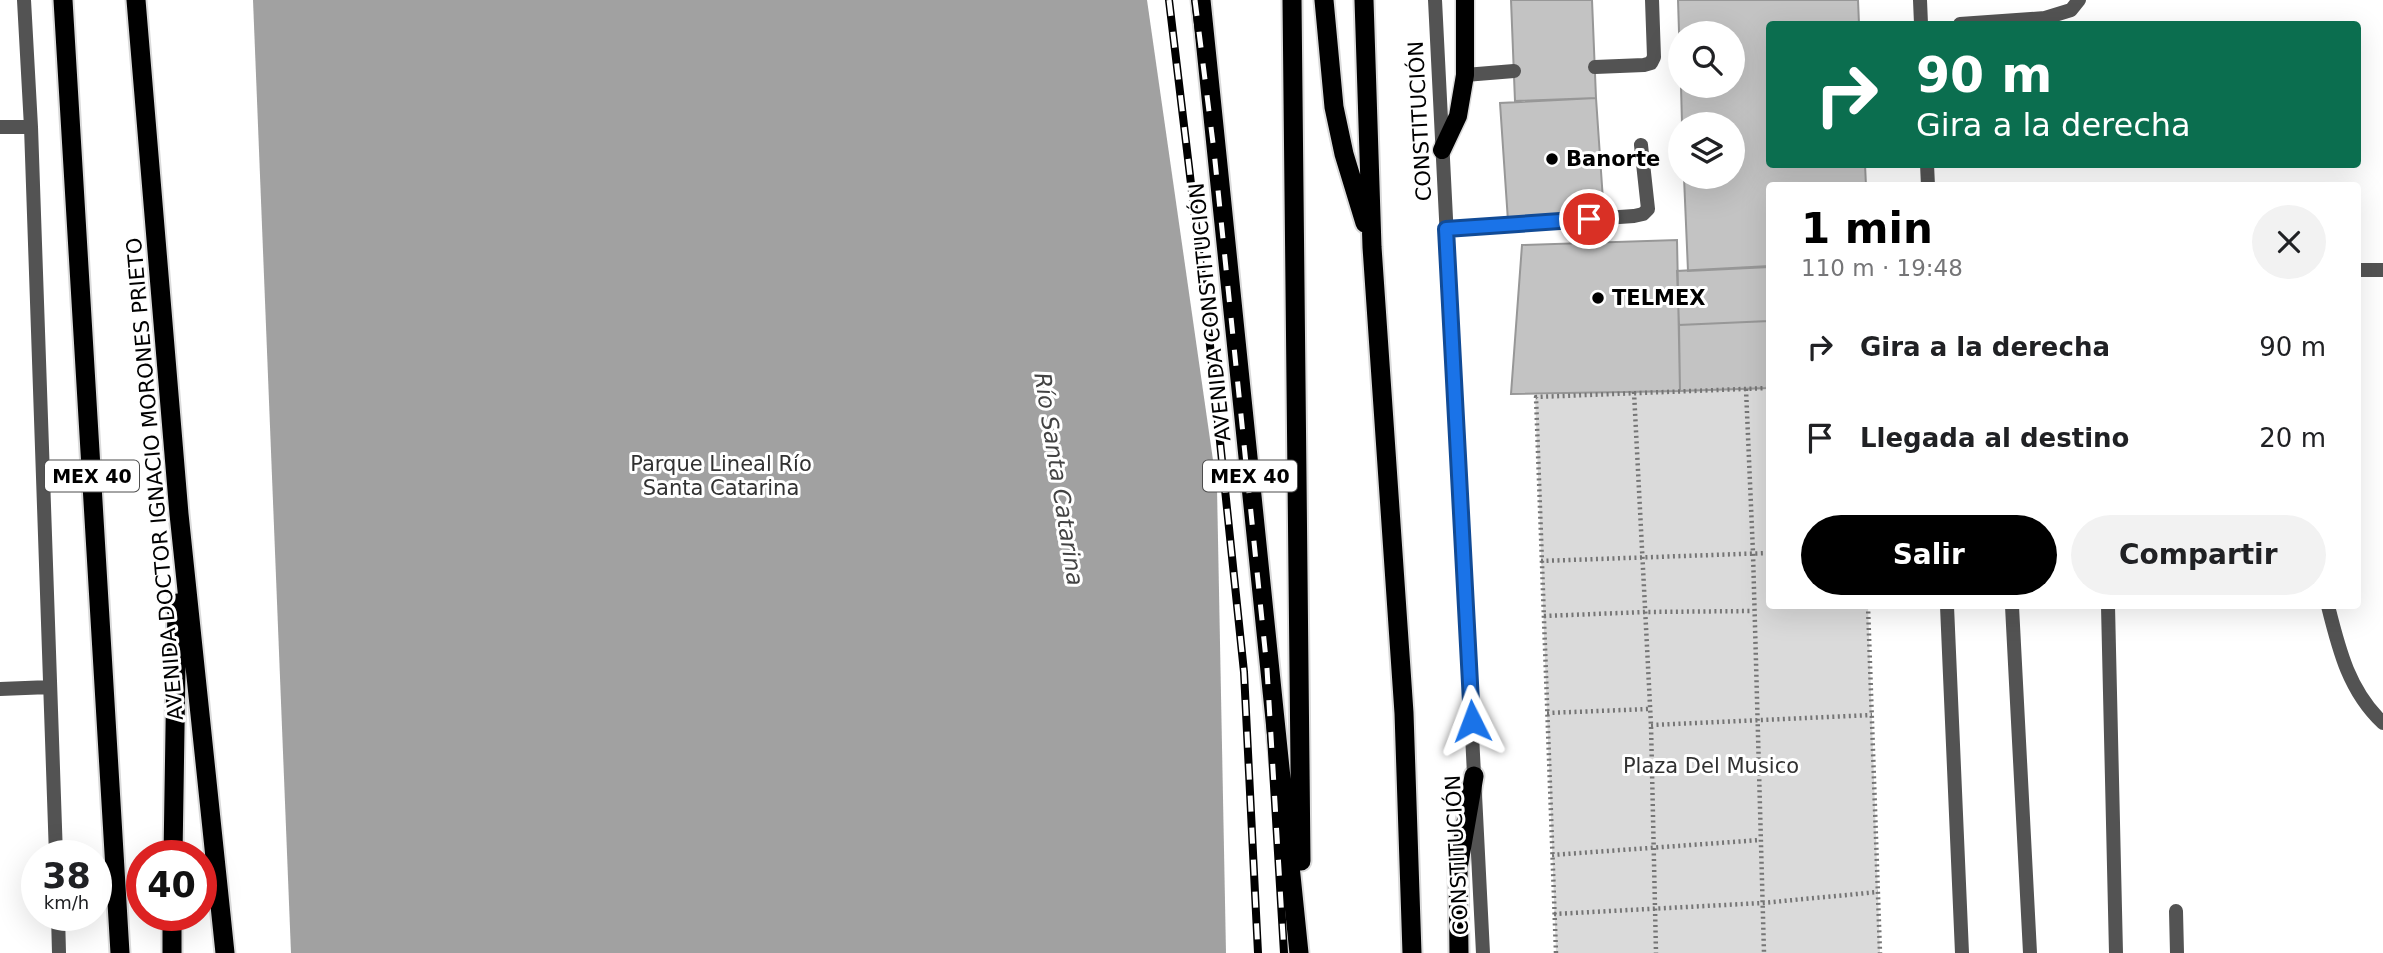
<!DOCTYPE html>
<html lang="es">
<head>
<meta charset="utf-8">
<style>
	body { margin:0; font-family:"DejaVu Sans",sans-serif; background:#f2f2f2; color:#202124; height:100vh; display:flex; flex-direction:column; font-size:26px; white-space:nowrap }
	* { box-sizing:border-box; margin:0 }
	p { font-size:23px; color:#757577 }
	.icon { flex:none; width:38px; height:38px; fill:none; stroke:currentColor; stroke-width:2; stroke-linecap:round; stroke-linejoin:round }
	.map { position:relative; flex:1; overflow:hidden }
	.sheet { position:absolute; left:1766px; top:182px; width:595px; height:427px; display:flex; flex-direction:column; background:#fff; border-radius:7px; box-shadow:0 7px 28px #0002 }
	.sheet>* { flex:none }
	.banner { position:absolute; left:1766px; top:21px; width:595px; height:147px; border-radius:7px; box-shadow:0 7px 28px #0002; background:#0b6e4f; color:#fff; overflow:hidden }
	.tools { position:absolute; left:1668px; top:21px; display:grid; gap:14px }
	.tools a { display:grid; place-items:center; width:77px; height:77px; border-radius:50%; background:#fff; box-shadow:0 7px 28px #0002; font-size:35px }
	.speed { position:absolute; left:21px; top:840px; display:flex; gap:14px; font-size:35px; font-weight:700; text-align:center }
	.speed>* { display:grid; place-content:center; width:91px; height:91px; border-radius:50%; background:#fff; box-shadow:0 7px 28px #0002; line-height:1 }
	.speed small { font-size:18px; font-weight:400 }
	.speed .limit { border:10px solid #d22; background:#fff; color:#111 }
	.pin { position:absolute; display:grid; place-items:center; width:60px; height:60px; color:#fff; margin:-30px; border:4px solid #fff; border-radius:50%; box-shadow:0 2px 7px #0007 }
	.me { position:absolute; width:77px; margin:-38px; rotate:357deg; stroke-linejoin:round; filter:drop-shadow(0 0 5px #0008) }
	.turn { display:flex; align-items:center; gap:24px; height:147px; padding:0 35px; font-size:32px }
	.turn .icon { width:91px; height:91px; stroke-width:2.5 }
	.turn b { display:block; font-size:49px; line-height:60px }
	.round { display:grid; place-items:center; flex:none; width:74px; height:74px; border-radius:37px; background:#f2f2f2 }
	.overview { display:flex; align-items:center; justify-content:space-between; height:119px; padding:0 35px }
	h1 { font-size:42px; font-weight:700; line-height:52px; color:#000 }
	.cta { display:flex; gap:14px; margin-top:auto; padding:14px 35px }
	.cta a { flex:1; height:80px; border-radius:42px; background:#000; color:#fff; font-size:28px; font-weight:700; line-height:80px; text-align:center }
	.cta a+a { background:#f2f2f2; color:#202124 }
	ul { padding:0; list-style:none }
	li { display:flex; align-items:center; gap:21px; height:91px; padding:0 35px }
	li div { flex:1 }
	li b { display:block; font-size:26px }
	li em { font-style:normal }
	.map>svg:first-child { display:block }
	.green { fill:#dadada }
	.water { fill:#a1a1a1 }
	.building { fill:#c3c3c3; stroke:#979797; stroke-width:2 }
	.lines { fill:none; stroke-linecap:round; stroke-linejoin:round }
	.primary-casing { stroke:#dbdbdb; stroke-width:21 }
	.trunk-casing { stroke:#dbdbdb; stroke-width:23 }
	.path { stroke:#757575; stroke-width:4.5; stroke-dasharray:2 3.5; stroke-linecap:butt }
	.service { stroke:#535353; stroke-width:14 }
	.minor { stroke:#535353; stroke-width:14 }
	.tertiary { stroke:#535353; stroke-width:14 }
	.primary { stroke:#000; stroke-width:18 }
	.trunk { stroke:#000; stroke-width:19 }
	.rail-casing { stroke:#000; stroke-width:8 }
	.rail { stroke:#fff; stroke-width:5; stroke-dasharray:16; stroke-linecap:butt }
	.route-casing { stroke:#114b97; stroke-width:18 }
	.route { stroke:#1a73e8; stroke-width:12 }
	.poi-dot { fill:#000; stroke:#fff; stroke-width:2.5 }
	.labels { text-anchor:middle; stroke-width:6; stroke-linejoin:round; paint-order:stroke }
	.shield { fill:#fff; stroke:#4c4c4c; stroke-width:2 }
	.shield-label { font-size:19px; font-weight:bold; fill:#000 }
	.street-label { font-size:21px; fill:#000; stroke:#fff }
	.poi-label { font-size:21px; font-weight:bold; fill:#000; stroke:#fff; text-anchor:start }
	.park-label { font-size:21px; fill:#313131; stroke:#fff }
	.water-label { font-size:23px; font-style:italic; fill:#424242; stroke:#fff }
</style>
</head>
<body>
<div class="map">
<svg width="2383" height="953" viewBox="0 0 2383 953">
	<rect width="100%" height="100%" fill="#fff"/>
	<path class="green" d="M1769 388V606H1868L1880 953H1556L1535 395Z"/>
	<path class="water" d="M253 0H1147L1217 488 1226 953H291Z"/>
	<path class="building" d="M1511 0H1592L1596 98 1515 101Z
		M1678 0H1858L1859 24H1769V164H1865L1866 186H1769V267L1688 271 1684 177H1732V124H1682L1681 86H1732V33H1680V63Z
		M1596 98 1604 215 1508 221 1500 103Z
		M1677 240 1680 391 1511 394 1522 245Z
		M1769 266V321L1679 325 1677 271Z
		M1769 321V388L1680 391 1679 325Z"/>
	<g class="lines">
		<defs>
			<path id="primary" d="M1442 150 1458 116 1465 75V0"/>
			<path id="trunk" d="M63 0 120 953
				M136 0 179 514 225 953
				M1201 0 1299 953
				M1292 0 1301 861
				M1324 0 1334 107 1344 154 1365 223
				M1364 0 1372 247 1404 713 1412 953
				M173 856 177 603
				M172 953V915
				M1459 953 1458 868 1474 776"/>
		</defs>
		<use href="#primary" class="primary-casing"/>
		<use href="#trunk" class="trunk-casing"/>
		<path class="path" d="M1746 389 1753 553 1764 953
			M1634 392 1651 725 1656 953
			M1541 561 1769 553
			M1868 606 1880 953
			M1544 616 1645 612 1753 611
			M1547 713 1649 709
			M1651 725 1872 715
			M1552 855 1760 840
			M1554 914 1762 903 1878 892
			M1556 953 1536 397 1769 388"/>
		<path class="service" d="M1960 24 2045 18 2071 10 2079 0
			M1595 67 1644 65 1651 63 1654 57 1652 0
			M1465 75 1514 71
			M1446 229 1634 216 1643 214 1648 209 1641 145
			M2012 606 2030 953
			M2108 606 2116 953
			M2176 911 2177 953"/>
		<path class="minor" d="M24 0 31 127 56 856
			M1920 0 1921 24
			M0 127H31
			M1927 164 1928 186
			M2357 270H2383
			M1947 606 1962 953
			M2328 606C2339 650 2349 691 2383 723
			M0 689 50 687
			M58 915 59 953"/>
		<path class="tertiary" d="M1435 0 1483 953"/>
		<use href="#primary" class="primary"/>
		<use href="#trunk" class="trunk"/>
		<defs>
			<path id="rail" d="M1169 0 1208 326 1244 672 1258 953
				M1195 0 1214 151 1267 669 1284 953"/>
		</defs>
		<use href="#rail" class="rail-casing"/>
		<use href="#rail" class="rail"/>
	</g>
	<g class="lines">
		<defs>
			<path id="route" d="M1472 721 1446 229 1589 219"/>
		</defs>
		<use href="#route" class="route-casing"/>
		<use href="#route" class="route"/>
	</g>
	<g class="poi-dot">
		<circle cx="1552" cy="159" r="7"/>
		<circle cx="1598" cy="298" r="7"/>
	</g>
	<g class="labels">
		<g class="shield">
			<rect x="45" y="460.5" width="94" height="31" rx="5"/>
			<rect x="1203" y="460.5" width="94" height="31" rx="5"/>
		</g>
		<g class="shield-label">
			<text x="92" y="483">MEX 40</text>
			<text x="1250" y="483">MEX 40</text>
		</g>
		<g class="street-label">
			<text transform="translate(1420 121) rotate(-93)" y="7">CONSTITUCIÓN</text>
			<text transform="translate(1210 312) rotate(-96)" y="7">AVENIDA CONSTITUCIÓN</text>
			<text transform="translate(155 479) rotate(-95)" y="7">AVENIDA DOCTOR IGNACIO MORONES PRIETO</text>
			<text transform="translate(1457 855) rotate(-93)" y="7">CONSTITUCIÓN</text>
		</g>
		<g class="poi-label">
			<text x="1566" y="166">Banorte</text>
			<text x="1612" y="305">TELMEX</text>
		</g>
		<g class="park-label">
			<text x="721" y="471">Parque Lineal Río<tspan x="721" dy="24">Santa Catarina</tspan></text>
			<text x="1711" y="773">Plaza Del Musico</text>
		</g>
		<g class="water-label">
			<text transform="translate(1059 479) rotate(81)" y="8">Río Santa Catarina</text>
		</g>
	</g>
</svg>
<div class="tools">
<a><svg class="icon" aria-label="search" viewBox="0 0 24 24"><circle cx="10" cy="10" r="6"/><path d="M15 15l6 6"/></svg></a>
<a><svg class="icon" aria-label="layers" viewBox="0 0 24 24"><path d="M12 4l9 5-9 5-9-5zM3 14l9 5 9-5"/></svg></a>
</div>
<div class="speed"><div>38<small>km/h</small></div><div class="limit">40</div></div>
<div class="pin" style="left:1589px;top:219px;background:#d93025"><svg class="icon" aria-label="arrive" viewBox="0 0 24 24"><path d="M6 21V4h12l-3 4 3 4H6"/></svg></div>
<svg class="me" style="left:1472px;top:721px" viewBox="-20 -20 40 40"><path d="M0-17L14 15 0 8-14 15z" fill="#1a73e8" stroke="#fff" stroke-width="4"/></svg>
<div class="banner">
<div class="turn"><svg class="icon" aria-label="right" viewBox="0 0 24 24"><path d="M7 20v-9h11M14 6l5 5-5 5"/></svg><div><b>90 m</b>Gira a la derecha</div></div>
</div>
<section class="sheet">
<div class="overview"><div><h1>1 min</h1><p>110 m · 19:48</p></div><a class="round"><svg class="icon" aria-label="close" viewBox="0 0 24 24"><path d="M6 6l12 12M18 6L6 18"/></svg></a></div>
<ul>
<li><svg class="icon" aria-label="right" viewBox="0 0 24 24"><path d="M7 20v-9h11M14 6l5 5-5 5"/></svg><div><b>Gira a la derecha</b></div><em>90 m</em></li>
<li><svg class="icon" aria-label="arrive" viewBox="0 0 24 24"><path d="M6 21V4h12l-3 4 3 4H6"/></svg><div><b>Llegada al destino</b></div><em>20 m</em></li>
</ul>
<div class="cta"><a>Salir</a><a>Compartir</a></div>
</section>
</div>
</body>
</html>
